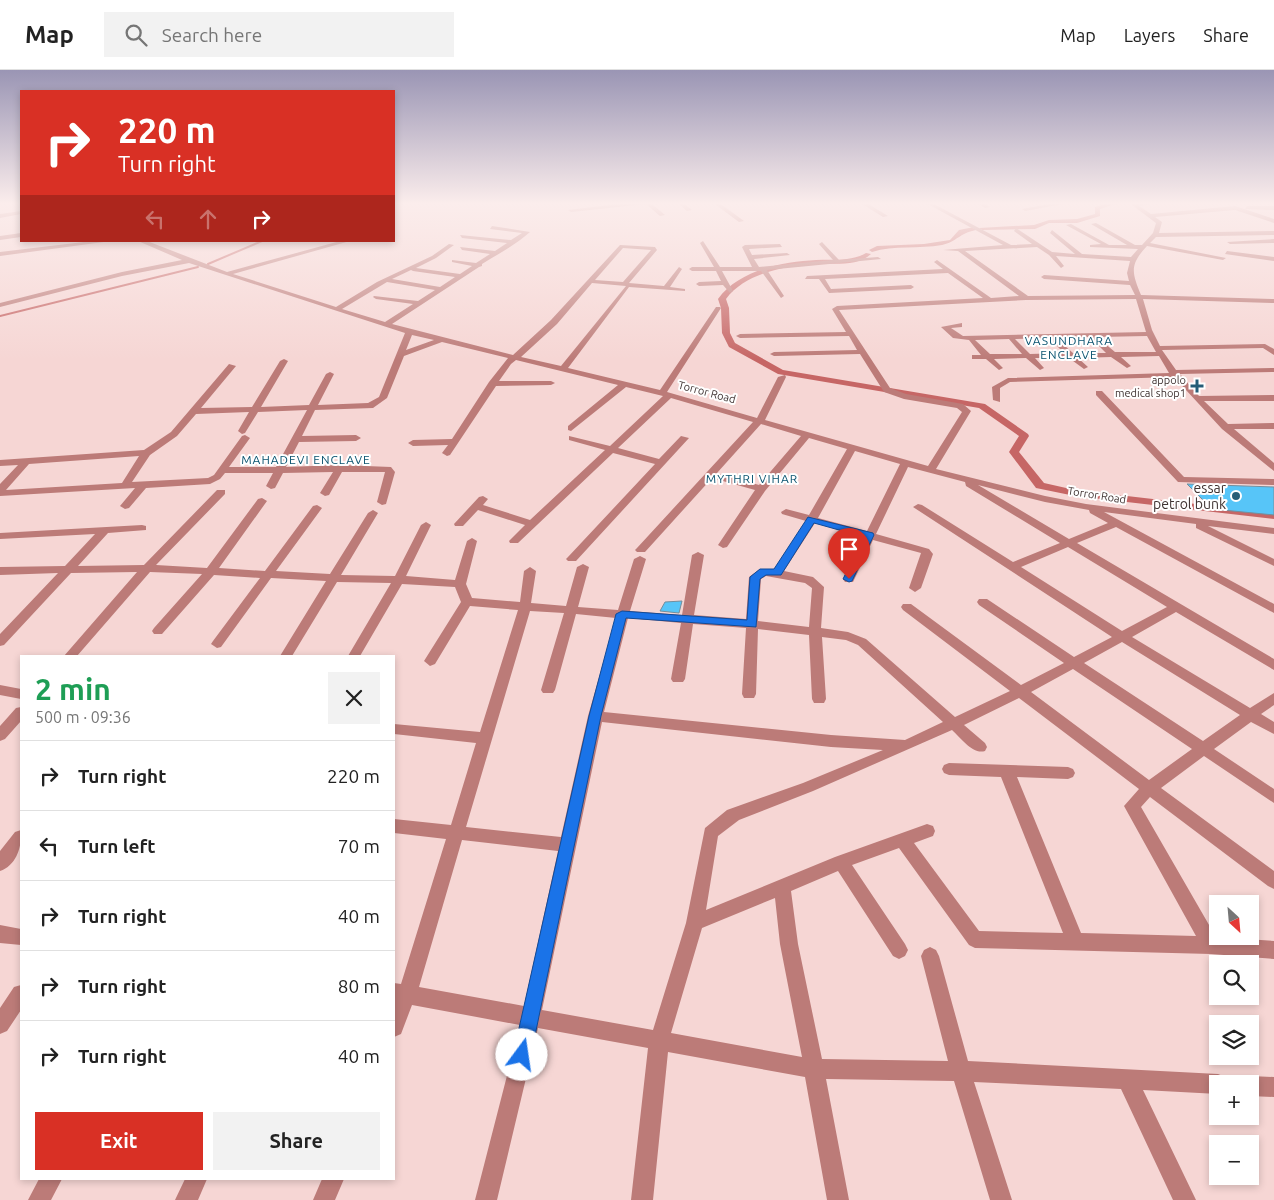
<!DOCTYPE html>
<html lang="en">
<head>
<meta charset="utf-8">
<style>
	body { margin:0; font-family:Ubuntu,sans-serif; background:#f2f2f2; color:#222; height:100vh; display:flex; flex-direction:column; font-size:19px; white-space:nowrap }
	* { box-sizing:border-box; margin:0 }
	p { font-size:16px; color:#767676 }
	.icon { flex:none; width:28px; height:28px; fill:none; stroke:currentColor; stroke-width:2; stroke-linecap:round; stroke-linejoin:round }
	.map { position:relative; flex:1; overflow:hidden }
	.panel { position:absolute; left:20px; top:585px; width:375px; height:525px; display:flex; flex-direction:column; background:#fff; border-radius:0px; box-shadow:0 2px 8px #0003 }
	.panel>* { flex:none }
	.banner { position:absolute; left:20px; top:20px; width:375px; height:152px; border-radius:0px; box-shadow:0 2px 8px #0003; background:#d93025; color:#fff; overflow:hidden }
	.needle { width:32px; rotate:154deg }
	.fabs { position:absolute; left:1209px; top:825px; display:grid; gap:10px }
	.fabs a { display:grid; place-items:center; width:50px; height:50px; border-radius:0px; background:#fff; box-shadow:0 2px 8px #0003; font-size:25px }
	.pin { position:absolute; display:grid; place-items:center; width:42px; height:42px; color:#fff; margin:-51px -21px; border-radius:50% 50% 50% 0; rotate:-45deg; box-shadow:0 0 5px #0007 }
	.pin .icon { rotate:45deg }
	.me { position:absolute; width:55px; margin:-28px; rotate:14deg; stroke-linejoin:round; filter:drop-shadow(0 0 4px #0008) }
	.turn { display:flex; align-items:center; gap:18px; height:105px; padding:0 15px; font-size:22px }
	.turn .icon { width:65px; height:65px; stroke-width:2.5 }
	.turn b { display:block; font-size:35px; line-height:42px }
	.lanes { display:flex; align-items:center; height:48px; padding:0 15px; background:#0003; justify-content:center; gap:25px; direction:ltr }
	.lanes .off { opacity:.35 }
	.round { display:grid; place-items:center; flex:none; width:52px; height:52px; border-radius:0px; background:#f2f2f2 }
	.headline { display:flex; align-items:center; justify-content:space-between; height:85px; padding:0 15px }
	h1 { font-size:30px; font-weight:700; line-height:38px; color:#1e9e55 }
	.primary-button { display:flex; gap:10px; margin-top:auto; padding:10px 15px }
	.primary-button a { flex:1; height:58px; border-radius:0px; background:#d93025; color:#fff; font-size:20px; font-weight:700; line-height:58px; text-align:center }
	.primary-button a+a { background:#f2f2f2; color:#222 }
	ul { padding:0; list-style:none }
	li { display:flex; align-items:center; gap:15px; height:70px; padding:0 15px; border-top:1px solid #e0e0e0 }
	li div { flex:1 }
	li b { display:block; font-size:19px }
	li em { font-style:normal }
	header { display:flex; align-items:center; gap:30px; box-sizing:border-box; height:70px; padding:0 25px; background:#fff; border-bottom:1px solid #e0e0e0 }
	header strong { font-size:24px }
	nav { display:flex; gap:28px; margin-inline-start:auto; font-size:18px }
	.search { width:350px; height:45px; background:#f2f2f2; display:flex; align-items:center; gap:12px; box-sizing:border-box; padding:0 18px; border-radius:0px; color:#767676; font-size:19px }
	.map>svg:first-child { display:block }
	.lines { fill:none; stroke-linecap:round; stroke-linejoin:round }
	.stream { stroke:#c66665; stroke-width:2 }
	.canal { fill:#c66665; fill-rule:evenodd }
	.building { fill:#57c5f8; stroke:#748e9c }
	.minor { fill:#bc7b78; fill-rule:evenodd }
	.route { fill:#1a73e8; stroke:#114b97 }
	.poi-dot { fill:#255d77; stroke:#fff; stroke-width:2 }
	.labels { text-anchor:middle; stroke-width:4; stroke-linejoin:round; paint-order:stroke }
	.far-poi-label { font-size:11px; fill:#3f3332; stroke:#fff; text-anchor:end }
	.far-street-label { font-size:11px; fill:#3f3332; stroke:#fff }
	.far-neighbourhood-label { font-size:12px; letter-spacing:1px; fill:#07516e; stroke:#fff }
	.poi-label { font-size:14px; fill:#3f3332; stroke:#fff; text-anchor:end }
</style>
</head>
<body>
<header>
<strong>Map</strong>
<div class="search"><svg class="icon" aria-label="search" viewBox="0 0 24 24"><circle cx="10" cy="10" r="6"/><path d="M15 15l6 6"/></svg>Search here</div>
<nav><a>Map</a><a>Layers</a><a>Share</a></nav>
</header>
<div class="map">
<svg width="1274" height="1130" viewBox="0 0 1274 1130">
	<rect width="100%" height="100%" fill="#f6d6d4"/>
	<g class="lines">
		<path class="stream" d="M208 194 262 171
			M0 246 198 197"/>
		<path class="canal" d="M1112 132H1122L1100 139V146L1077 153H1049L1035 159 982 160 979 158 1034 155 1049 150 1077 149 1095 144V137Z
			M974 157 976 160C959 163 957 172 942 175 919 179 894 175 872 182L869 180 877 176 924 174 950 170 959 160Z
			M866 183 871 184C857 197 836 193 818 194 787 195 745 203 726 229L729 238 730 263 735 273 783 300 985 334 1028 364 1029 366 1019 382 1044 413 1075 420 1274 443V449L1075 426 1036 418 1009 382 1019 366 979 338 778 304 729 277 722 263 721 238 718 229C739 200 782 192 816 190 834 189 850 192 866 183Z"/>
	</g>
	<path class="building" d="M1187 414 1274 417V445L1212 439Z
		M682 531 679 543 660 541 665 532Z"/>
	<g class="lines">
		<path class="minor" d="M635 132H654L652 134 665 145 660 146 646 134 571 142 568 140Z
			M677 132H682L692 140 687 141Z
			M712 132H718L744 151 739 152Z
			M859 132H865L888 146 883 147Z
			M924 132H930L1011 175 1032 174 1014 161 1016 158 1052 182 1075 184 1050 163 1052 160 1082 184 1131 187 1138 179 1090 177V175L1101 174 1066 155 1071 154 1109 175H1127L1091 154 1096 153 1135 175H1142L1153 163 1156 153 1128 132H1162L1139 136 1151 144 1235 136 1274 149V153L1235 140 1155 147 1162 152 1159 163 1274 161V165L1156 167 1150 173 1226 188 1223 190 1147 176C1129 195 1132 203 1141 225L1274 229V233L1143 229 1152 260 1160 276 1265 274 1274 279V285L1263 278 1162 280 1176 300 1274 298V302L1180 304 1199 326 1274 325V331H1204L1228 354 1274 353V359H1234L1274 393V401L1222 359 1174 307 1010 312 1000 318V332L993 330 992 317 1008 308 1169 303 1159 286 1121 287 1131 296 1127 298 1111 287 1078 288 1088 297 1084 299 1069 288H1035L1044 298 1040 300 1026 288 994 289 1003 298 999 300 986 289H972V285H981L969 270 953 268 941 257 962 253V257L951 258 963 266 1146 262 1136 229 1026 230 839 240 890 318 906 324 963 334 971 341 936 399 1045 426 1086 434 1274 458V464L1208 456 1274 489V496L1196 458V454L1104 442 1274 534V543L1116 457 1077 473 1274 589V600L1176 542 1132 567 1250 638 1274 623V635L1261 644 1274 652V664L1251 652 1214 679 1274 719V733L1204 686 1161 718 1274 801V819L1268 816 1150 727 1141 737 1216 867 1274 871V889L1211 884 975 878 969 875 899 778 852 795 905 874 908 880 905 886 899 889 893 886 838 801 791 821 798 874 822 989 948 991 921 886 924 880 930 877 936 880 939 886 968 991 1218 1004 1225 1007 1228 1014H1218V1024L1143 1020 1196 1130H1173L1121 1019 974 1012 1012 1130H990L954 1011 826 1009 849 1130H827L805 1007 668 982 653 1130H631L648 978 538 958 497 1130H475L520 955 412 935 401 964 394 967V913L401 914 446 769 394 763V749L451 755 476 673 394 664V654L480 662 518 540 470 536 435 594 430 596 424 591 461 532 455 517 402 514 360 586H348L391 513 337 512 292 586H280L326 511 271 508 221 577 217 578 211 574 213 571 260 508 214 505 162 564H154L152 561 154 558 202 504 150 502 77 586H64L137 502 71 503 4 575 0 576V564L58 503 0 505V497L65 496 95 464 0 469V463L142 455 146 456V460L108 463 78 496 144 495 217 420H225V424L156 495 207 498 258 429 262 428 267 431 219 498 265 501 313 436 317 435 322 438 276 501 330 504 368 443 373 440 378 443 341 505 395 506 421 455 426 452 431 455 406 506 455 510 467 471 472 468 477 471 466 514 472 528 520 532 524 501 530 497 536 501 531 533 566 536 577 497 583 494 589 497 578 537 618 540 634 489 640 486 646 489 630 541 682 545 692 485 698 482 704 485 694 545 746 549 749 507 760 499H774L806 451 782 444 781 442 786 439 809 445 847 379 809 368 765 421 727 477 723 478 718 475 755 420 712 408 645 482H637L635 480 637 478 753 352 671 328 618 378 659 389 681 366 689 368 576 491H568L566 489 568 487 655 394 613 383 518 473H510L509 471 525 455 478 440 463 456H455L454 454 479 427 483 426 488 429 483 435 530 450 605 380 569 370V366L610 376 663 326 626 317 571 361 568 360V356L618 315 516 290 511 294 499 311H551L555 313 551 315 496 316 450 385 447 386 442 383 448 375 413 376 408 373 413 370 452 369 489 312 508 288 442 272 404 286 387 328 373 338 315 340 302 366 356 365 361 368 356 371 299 372 286 397 340 395 391 397 395 402 386 434 382 435 377 432 385 402H342L329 425 325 426 320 423 333 402 283 403 275 418 271 419 266 416 273 403H225L220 409 210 414 146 418 129 438 125 439 120 436 135 418 0 426V414L18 395 0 396V390L144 380 171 362 229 294 236 296 201 338 252 337 280 291 284 289 288 291 261 337 309 335 326 304 330 302 334 304 318 335 368 333 379 327 405 263 189 193 122 206 0 237V233L122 202 182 190 138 171H147L227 202 340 171H350L233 204 336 237 377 212 432 186 449 174 454 175 436 188 416 198 460 204 472 196 452 192V190L476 193 490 184 462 180 460 177 495 181 507 173 462 168 460 165 511 170 522 163 490 159 492 156 530 162C515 175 500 183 482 194V196L479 197 392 254 513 285 551 250 620 175 655 177 657 180 629 213 664 216 679 197 682 199 670 217 685 219V221L629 217 568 298 660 320 716 237H720L721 238 667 322 757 348 778 307 785 305 786 307 765 350 928 396 962 342 957 338 904 329 884 322 860 284 774 286 770 284 774 282 857 280 849 266 740 268 736 266 740 264 846 262 832 239 837 236 983 228 948 203 825 209 831 219 911 215 914 217 911 219 829 223 819 209H805L807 206 943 199 934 192 937 190 991 228 1019 226 958 181 943 180 1003 175ZM1037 177 1049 185 1061 198 1064 196 1056 186 1130 191 1127 203 1129 211 1044 205 1041 207 1044 209 1130 215 1135 225 1028 226 965 181ZM623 178 651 180 623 212 595 210ZM411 200 413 201 455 207 440 217 392 209ZM387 212 435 220 418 231 374 226 373 227 376 229 413 234 385 252 342 239ZM592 213 626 216 561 296 521 287 557 254ZM412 265 434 270 406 280ZM1147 266 1156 282H1115L1097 267ZM1090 267 1106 283H1073L1056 268ZM1049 268 1064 283 1030 284 1015 269ZM1009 269 1022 284H990L975 270ZM307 340 276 397H229L250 368 245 365 242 366 214 405 208 408 132 412 150 385 177 366 196 344 249 342 238 361 242 364 245 363 258 342ZM761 354 801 366 759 415 717 403ZM855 381 900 394 867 461 818 448ZM139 386 122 413 6 420 29 394ZM908 397 965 412 966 416 1060 473 1013 492 922 435 918 434 913 437 1112 567 1074 587 987 529H979L977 532 979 535 1064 593 1021 615 911 534H903L901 537 903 540 1010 621 955 647 866 569 848 562 821 558 824 517 813 507 784 501 815 453 864 467 843 509 845 512H853L873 470 921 483 909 518 915 522 921 518 933 484 929 479 876 464ZM978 415 1045 432 1089 440 1090 443 1108 453 1069 469ZM1068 477 1167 537 1122 561 1021 497ZM766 506 805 513 812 518 809 557 758 551 761 509ZM530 541 564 543 541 620 543 623H553L555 620 576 544 616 548 588 646 561 767 466 757ZM628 548 681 553 671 609 673 612H683L685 609 693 554 746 558 742 624 744 628H754L756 624 758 559 809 565 812 629 814 633H824L826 629 822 567 846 570 858 575 943 652 905 670 831 665 604 642ZM1122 572 1240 645 1203 671 1084 593ZM1073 599 1192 679 1149 710 1031 622ZM1019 628 1139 719 1124 736 1196 866 1081 863 1017 707 1068 709 1073 707 1075 703 1073 699 1068 697 949 693 944 695 942 699 944 703 949 705 1001 707 1063 863 979 861 914 773 933 766 935 761 933 756 927 754 835 787 706 840 718 766 739 750 813 721 952 660C961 668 973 685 985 681L987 677 985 673 964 655ZM602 652 831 677 883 680 803 713 727 740 705 758 686 853 653 960 542 940ZM462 770 558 781 524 936 419 917ZM775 828 780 874 802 987 671 963 702 858Z
			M975 132H981L990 137 985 138Z
			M1060 132H1074L1025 141 1022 139Z
			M1247 136H1274V140L1245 139Z
			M21 141V144L0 148V144Z
			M21 163V167L0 170V166Z
			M1274 169V173L1230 174 1227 172Z
			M92 171H111L0 186V182Z
			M703 171 720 197H752L742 177 745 175 780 174 782 177 749 179 752 185 787 183 790 185 754 189 759 197 833 190 819 174 822 172 839 190 878 187 881 189 767 200 784 226 781 228 761 201H722L733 221 730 223 723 215 699 216 696 214 699 212 721 211 716 201H692L689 199 692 197H714L700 173Z
			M1227 181 1274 187V191L1225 184Z
			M1096 321H1102L1184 407 1274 409V415L1178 412 1096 325Z
			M0 615 21 619V629L0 625Z
			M21 637V651L5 669 0 671V656L16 638Z
			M21 760C22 776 17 795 0 801V781L15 762Z
			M0 855 21 859V875L0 873Z
			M21 915V940L7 961 0 964V938L14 917Z
			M1250 1006 1274 1007V1027L1250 1026V1014H1241L1243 1009Z
			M39 1109H62L51 1130H28Z
			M185 1109H207L198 1130H175Z
			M322 1109H344L335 1130H313Z"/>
	</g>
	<linearGradient id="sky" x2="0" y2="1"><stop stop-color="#9a95b4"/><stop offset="0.46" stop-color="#fbedec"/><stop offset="1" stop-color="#fbedec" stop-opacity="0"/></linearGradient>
	<rect width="1274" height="290" fill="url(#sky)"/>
	<path class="route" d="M808 447 873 463 874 465 852 511 849 512 843 509 864 467 814 453 781 505H766L760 509 756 557 626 548 601 646 531 985 528 991 522 994 516 991 513 985 589 646 616 544 622 541 747 550 750 507 760 499H774Z"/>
	<g class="poi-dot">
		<path d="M1194.5 308.5h5v5h5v5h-5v5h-5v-5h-5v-5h5z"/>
		<circle cx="1236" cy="426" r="5"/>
	</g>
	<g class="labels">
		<g class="far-poi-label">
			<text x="1186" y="314">appolo<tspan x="1186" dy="13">medical shop1</tspan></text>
		</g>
		<g class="far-street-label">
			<text transform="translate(707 322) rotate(15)" y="4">Torror Road</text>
			<text transform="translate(1097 425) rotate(9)" y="4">Torror Road</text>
		</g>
		<g class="far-neighbourhood-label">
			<text x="1069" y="275">VASUNDHARA<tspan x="1069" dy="14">ENCLAVE</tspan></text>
			<text x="306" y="394">MAHADEVI ENCLAVE</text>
			<text x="752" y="413">MYTHRI VIHAR</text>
		</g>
		<g class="poi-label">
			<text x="1226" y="423">essar<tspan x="1226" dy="16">petrol bunk</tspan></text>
		</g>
	</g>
</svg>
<div class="fabs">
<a><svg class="needle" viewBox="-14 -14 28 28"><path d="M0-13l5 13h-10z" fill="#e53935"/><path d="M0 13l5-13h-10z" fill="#767676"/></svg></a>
<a><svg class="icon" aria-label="search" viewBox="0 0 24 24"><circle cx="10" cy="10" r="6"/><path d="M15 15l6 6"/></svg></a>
<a><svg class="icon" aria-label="layers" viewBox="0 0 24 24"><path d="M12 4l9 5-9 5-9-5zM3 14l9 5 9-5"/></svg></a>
<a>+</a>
<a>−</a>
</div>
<div class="pin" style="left:849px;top:509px;background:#d93025"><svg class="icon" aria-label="arrive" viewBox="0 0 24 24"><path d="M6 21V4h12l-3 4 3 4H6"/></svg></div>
<svg class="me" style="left:522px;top:985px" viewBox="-20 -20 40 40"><circle r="19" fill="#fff"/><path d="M0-13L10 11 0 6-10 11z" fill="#1a73e8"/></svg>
<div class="banner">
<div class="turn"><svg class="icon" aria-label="right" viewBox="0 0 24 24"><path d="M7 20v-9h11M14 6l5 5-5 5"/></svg><div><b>220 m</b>Turn right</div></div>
<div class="lanes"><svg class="icon off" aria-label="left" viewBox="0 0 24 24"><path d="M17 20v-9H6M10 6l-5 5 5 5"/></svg><svg class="icon off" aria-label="ahead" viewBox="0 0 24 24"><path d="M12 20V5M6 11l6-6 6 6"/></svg><svg class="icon" aria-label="right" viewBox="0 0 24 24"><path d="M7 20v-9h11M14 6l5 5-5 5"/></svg></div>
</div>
<section class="panel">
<div class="headline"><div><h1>2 min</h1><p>500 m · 09:36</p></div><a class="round"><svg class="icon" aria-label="close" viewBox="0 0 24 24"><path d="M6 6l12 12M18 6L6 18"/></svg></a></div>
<ul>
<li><svg class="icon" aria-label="right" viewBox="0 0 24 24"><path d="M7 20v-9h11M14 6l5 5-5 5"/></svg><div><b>Turn right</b></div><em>220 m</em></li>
<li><svg class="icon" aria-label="left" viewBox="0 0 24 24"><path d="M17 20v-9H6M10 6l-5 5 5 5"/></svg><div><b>Turn left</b></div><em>70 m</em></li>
<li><svg class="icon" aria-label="right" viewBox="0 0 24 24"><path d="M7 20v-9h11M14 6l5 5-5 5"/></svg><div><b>Turn right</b></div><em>40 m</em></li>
<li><svg class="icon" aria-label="right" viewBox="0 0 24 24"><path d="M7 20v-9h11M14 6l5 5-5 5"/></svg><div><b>Turn right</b></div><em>80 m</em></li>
<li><svg class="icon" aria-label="right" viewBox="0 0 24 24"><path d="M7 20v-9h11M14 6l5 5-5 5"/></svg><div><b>Turn right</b></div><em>40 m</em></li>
</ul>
<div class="primary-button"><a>Exit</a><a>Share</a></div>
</section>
</div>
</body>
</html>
